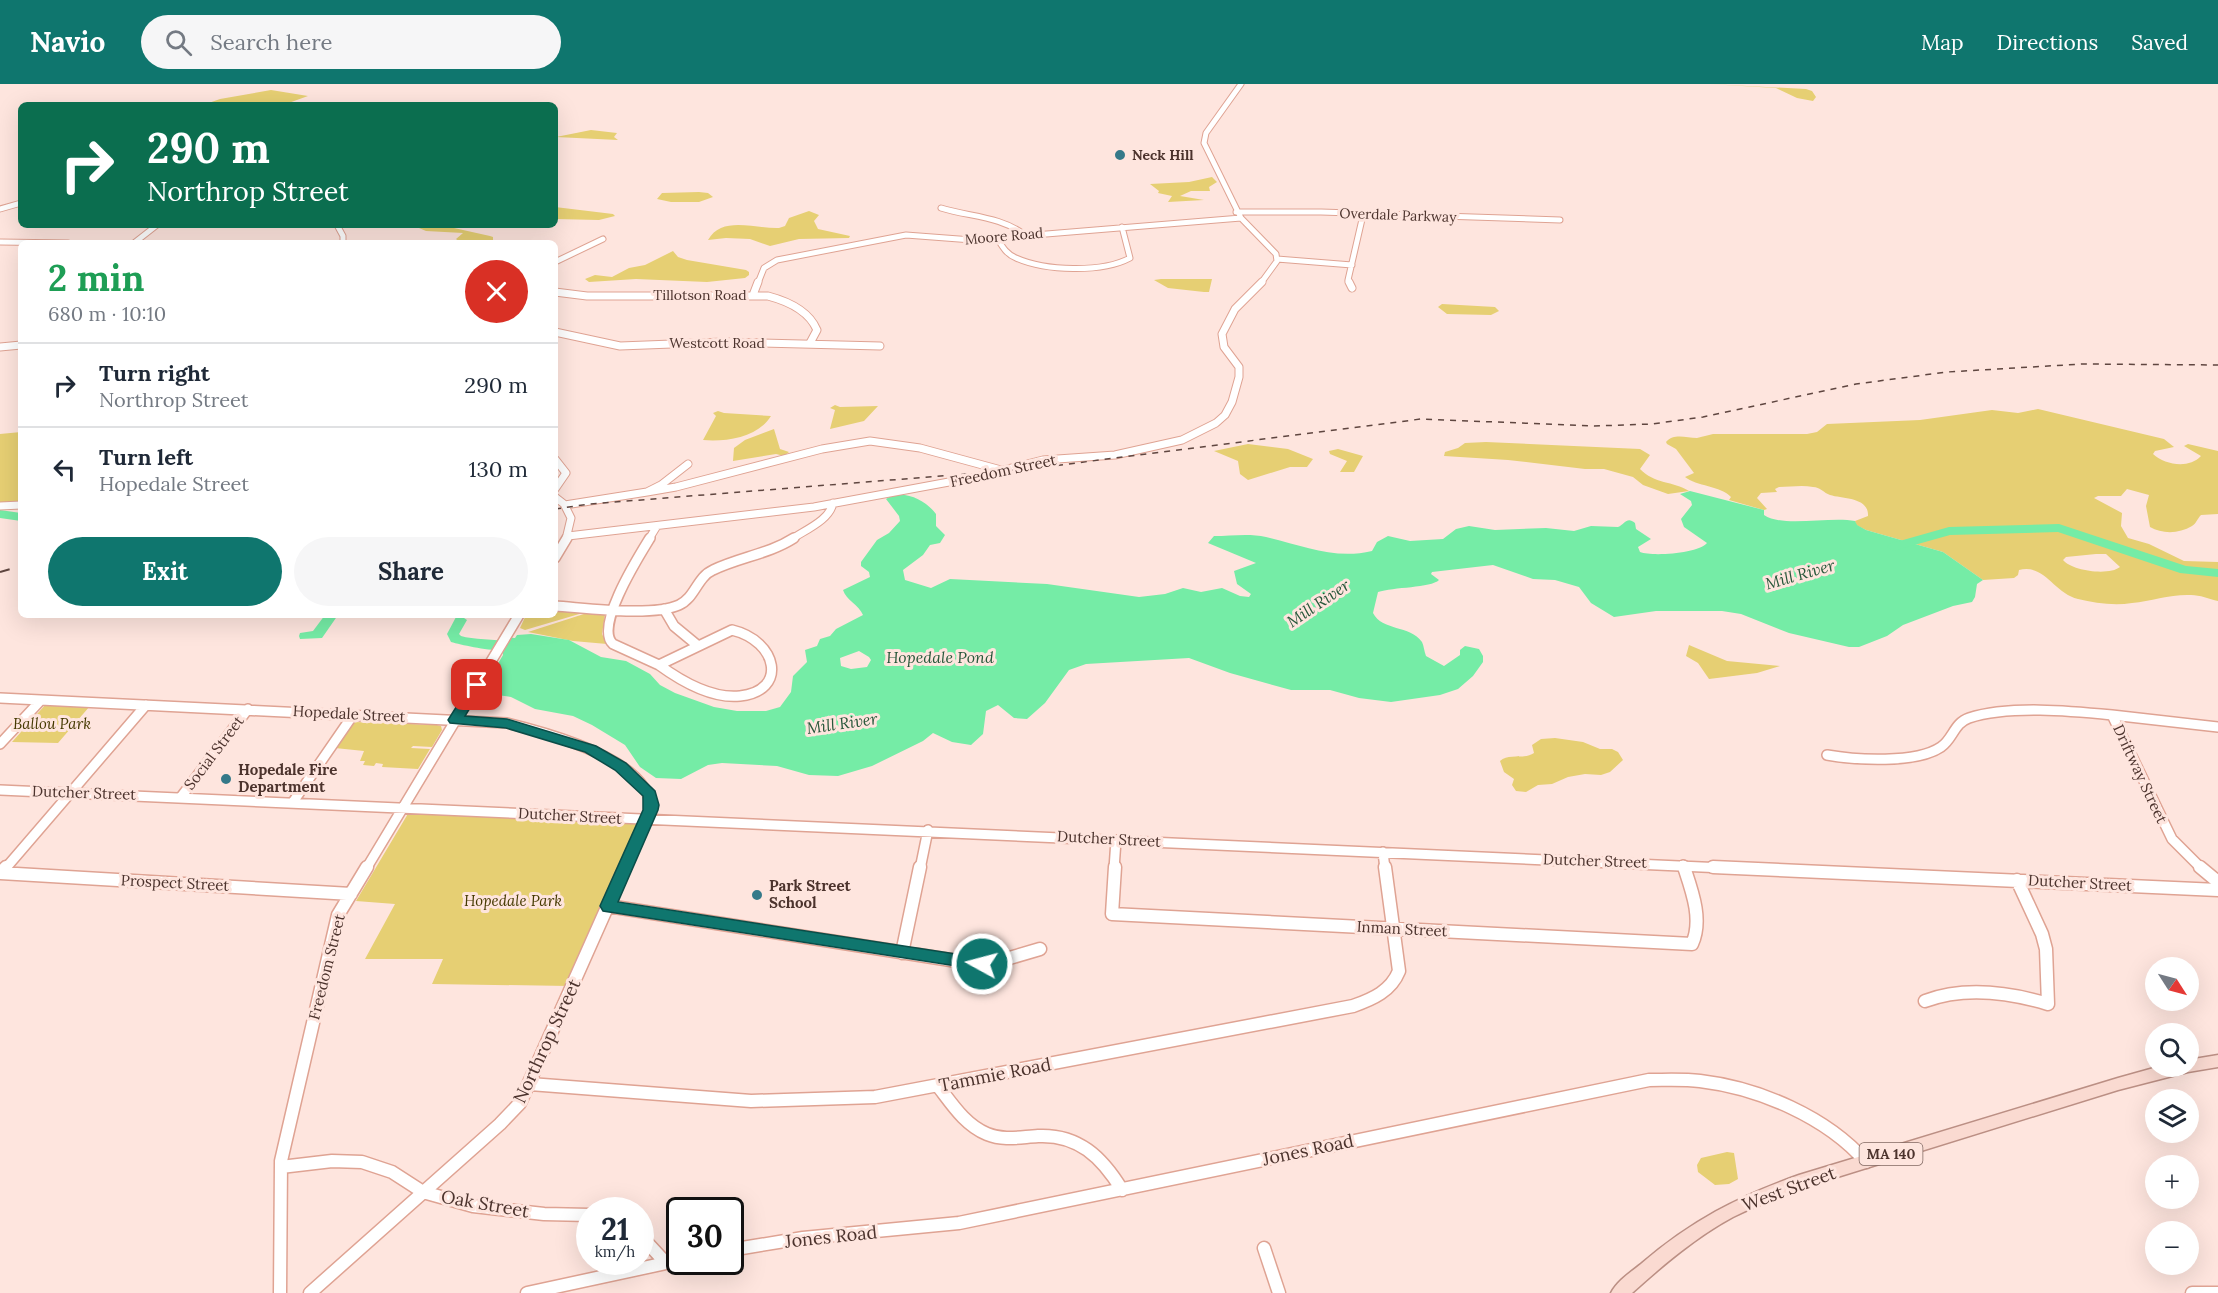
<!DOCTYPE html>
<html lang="en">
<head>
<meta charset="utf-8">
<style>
	body { margin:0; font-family:Lora,serif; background:#f6f6f7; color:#1f2937; height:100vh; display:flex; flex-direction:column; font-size:22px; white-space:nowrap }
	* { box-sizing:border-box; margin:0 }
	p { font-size:20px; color:#747a83 }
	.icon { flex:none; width:33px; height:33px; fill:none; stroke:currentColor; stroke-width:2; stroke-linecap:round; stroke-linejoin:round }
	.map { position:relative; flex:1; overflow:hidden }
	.sheet { position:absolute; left:18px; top:156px; width:540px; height:378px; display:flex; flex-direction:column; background:#fff; border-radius:9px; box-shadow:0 6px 24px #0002 }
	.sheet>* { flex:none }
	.hud { position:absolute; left:18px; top:18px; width:540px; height:126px; border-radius:9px; box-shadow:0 6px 24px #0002; background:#0b6e4f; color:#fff; overflow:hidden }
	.needle { width:39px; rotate:126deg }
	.controls { position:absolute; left:2145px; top:873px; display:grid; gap:12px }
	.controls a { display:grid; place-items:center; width:54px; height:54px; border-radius:50%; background:#fff; box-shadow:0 6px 24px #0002; font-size:30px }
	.speed { position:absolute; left:576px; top:1113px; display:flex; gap:12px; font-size:30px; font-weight:700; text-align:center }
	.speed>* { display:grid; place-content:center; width:78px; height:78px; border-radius:50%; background:#fff; box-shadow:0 6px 24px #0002; line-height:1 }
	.speed small { font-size:15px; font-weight:400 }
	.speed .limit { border:3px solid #111; border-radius:9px; background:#fff; color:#111 }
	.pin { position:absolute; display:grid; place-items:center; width:51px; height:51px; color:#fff; margin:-26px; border-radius:12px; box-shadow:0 3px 9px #0006 }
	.me { position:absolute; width:66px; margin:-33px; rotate:277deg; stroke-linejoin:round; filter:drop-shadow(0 0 4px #0008) }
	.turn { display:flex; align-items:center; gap:21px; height:126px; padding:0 30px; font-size:27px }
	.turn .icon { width:78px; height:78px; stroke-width:2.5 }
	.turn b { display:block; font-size:42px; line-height:51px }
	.round { display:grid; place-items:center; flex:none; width:63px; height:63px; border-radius:32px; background:#f6f6f7 }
	.headline { display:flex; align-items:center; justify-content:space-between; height:102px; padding:0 30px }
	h1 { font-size:36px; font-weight:700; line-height:45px; color:#1e9e55 }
	.cta { display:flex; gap:12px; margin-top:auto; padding:12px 30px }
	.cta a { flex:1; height:69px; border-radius:36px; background:#0f766e; color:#fff; font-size:24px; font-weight:700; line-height:69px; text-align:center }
	.cta a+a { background:#f6f6f7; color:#1f2937 }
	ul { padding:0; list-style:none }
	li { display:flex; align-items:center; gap:18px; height:84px; padding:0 30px; border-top:2px solid #e0e1e3 }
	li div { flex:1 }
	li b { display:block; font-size:22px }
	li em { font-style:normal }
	header { display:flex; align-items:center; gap:36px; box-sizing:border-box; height:84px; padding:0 30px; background:#0f766e; color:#fff }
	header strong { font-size:28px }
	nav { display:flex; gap:33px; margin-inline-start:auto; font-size:21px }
	.search { width:420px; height:54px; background:#f6f6f7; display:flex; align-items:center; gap:15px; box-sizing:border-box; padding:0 21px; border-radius:33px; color:#747a83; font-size:22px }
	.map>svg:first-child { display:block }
	.green { fill:#e6cf73; fill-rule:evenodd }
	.water { fill:#75eca6; fill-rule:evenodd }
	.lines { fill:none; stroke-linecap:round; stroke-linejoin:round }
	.river { fill:#75eca6; fill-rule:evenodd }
	.minor-far3-casing { stroke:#dfa393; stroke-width:7 }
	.minor-far2-casing { stroke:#dfa393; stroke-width:9 }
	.minor-far1-casing { stroke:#dfa393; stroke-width:12 }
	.minor-casing { stroke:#dfa393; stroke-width:15 }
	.major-casing { stroke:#bb8f84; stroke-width:3 }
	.minor-far3 { stroke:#fff; stroke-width:5 }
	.minor-far2 { stroke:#fff; stroke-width:7 }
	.minor-far1 { stroke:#fff; stroke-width:9 }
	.minor { stroke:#fff; stroke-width:12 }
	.major { fill:#fadad1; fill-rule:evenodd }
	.rail-far1 { stroke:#5f4640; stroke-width:1.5; stroke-dasharray:6 6; stroke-linecap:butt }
	.rail { stroke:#5f4640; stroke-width:2; stroke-dasharray:10 10; stroke-linecap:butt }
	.route { fill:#0f766e; stroke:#0a4d48; stroke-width:1.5 }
	.poi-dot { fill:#357989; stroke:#fee5de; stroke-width:2 }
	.labels { text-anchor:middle; stroke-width:6; stroke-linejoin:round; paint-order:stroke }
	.far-poi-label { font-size:14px; font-weight:bold; fill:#4c332d; stroke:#fee5de; text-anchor:start }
	.far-street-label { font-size:14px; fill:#4c332d; stroke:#fee5de }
	.shield { fill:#fee5de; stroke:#816862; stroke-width:1.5 }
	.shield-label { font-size:14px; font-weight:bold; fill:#4c332d }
	.street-label { font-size:15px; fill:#4c332d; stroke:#fee5de }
	.park-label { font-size:15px; font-style:italic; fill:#453901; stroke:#fee5de }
	.poi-label { font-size:15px; font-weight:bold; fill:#4c332d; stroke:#fee5de; text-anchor:start }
	.water-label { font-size:16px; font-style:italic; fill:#27573a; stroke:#fee5de }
	.near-street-label { font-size:18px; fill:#4c332d; stroke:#fee5de }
</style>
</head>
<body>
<header>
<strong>Navio</strong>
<div class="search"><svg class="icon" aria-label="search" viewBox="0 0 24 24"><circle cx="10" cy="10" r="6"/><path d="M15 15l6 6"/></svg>Search here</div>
<nav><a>Map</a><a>Directions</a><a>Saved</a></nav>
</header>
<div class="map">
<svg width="2218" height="1209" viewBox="0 0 2218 1209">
	<rect width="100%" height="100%" fill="#fee5de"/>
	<path class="green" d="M1709 0 1806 5 1812 7 1816 13 1813 17 1797 14 1776 4Z
		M271 6 308 12 283 21H203L220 15Z
		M591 46 617 49 614 53 618 56 556 53Z
		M1212 93 1217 98 1209 103 1210 107H1191L1180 112 1204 116 1168 118 1172 112 1158 109 1159 107 1150 100 1189 98Z
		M699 108 708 109 713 113 699 118H671L657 115 662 109Z
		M555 123 613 130 615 132 599 136 555 135Z
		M809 127 819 131 814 137 818 145 850 152 849 154 799 155 770 162 750 155 726 154 708 156C722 131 755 145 779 144L785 142 789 134Z
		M425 141 445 142 490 152 493 153V159H461L456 155 463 149 426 147 419 144Z
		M673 167 678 173 687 176 746 186 749 188V191L745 194 707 198 636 195 589 198 585 195 595 191 612 193 629 184 645 181Z
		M1161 195H1212L1209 208H1204L1168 204 1154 196Z
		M1442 220 1495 223 1499 227 1491 231 1447 230 1438 223Z
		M835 321 840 323 878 322 864 337 830 345 835 326 830 324Z
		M2038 325 2164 355 2174 363 2155 367 2153 370C2165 381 2189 385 2201 372L2184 362 2188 360 2218 367V430L2201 431C2197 435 2196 440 2192 442 2179 450 2162 450 2150 443L2146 422 2149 411 2127 405 2121 412H2098L2094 414 2122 429 2121 442 2128 454 2149 460 2184 477 2218 478V517C2209 515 2200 511 2191 511 2171 510 2152 517 2132 519 2114 522 2095 519 2078 515 2054 509 2044 479 2019 486L2018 491 2014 494 1983 496 1943 468 1866 446 1856 441 1855 437 1868 432C1869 413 1843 415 1830 411 1824 409 1820 403 1813 403 1802 401 1790 403 1779 403L1775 405 1777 408 1761 409 1757 414 1767 425 1764 426 1729 416 1731 413C1721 402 1696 402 1685 393L1694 389 1676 365 1667 360 1666 358C1674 349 1686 354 1697 354 1702 353 1708 351 1713 350H1807L1817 348 1827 340 1920 336 1992 326 2018 329ZM2096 470H2106L2120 483C2109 492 2072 487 2063 476L2066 473Z
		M718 327 724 329 771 332C758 353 727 358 703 356L716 332 713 329Z
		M774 345 780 365 789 368 784 372 776 370 733 377 734 364 745 356Z
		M21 348V417L0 419V350Z
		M1486 358 1640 365 1650 371 1640 385C1654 400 1673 397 1689 407L1668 410 1643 401 1633 393 1604 385H1585L1508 376 1444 372 1445 368 1458 364 1465 359Z
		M1248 360 1288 365 1313 375 1307 383H1290L1248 396 1240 390 1238 377 1214 367Z
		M1338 365 1363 372 1354 388H1340L1347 377 1330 370 1329 367Z
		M555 526 586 528 525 546 520 544 526 531H555Z
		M587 529 605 530 602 550 607 560 573 557 528 548Z
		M1689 561 1727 577 1780 582 1757 589 1709 595 1698 579 1686 572Z
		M46 620 90 622 58 659 12 658Z
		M355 638 437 641 441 642 442 646 432 663 413 662 411 664 430 665 418 685 382 683 383 680 376 679 374 682 363 681 365 677H360L364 667 335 664Z
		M1555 654 1583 658 1600 665H1612L1618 668 1623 676 1610 688 1601 691 1585 690 1568 693 1552 700 1538 701 1526 708 1516 707 1512 701 1514 695 1504 688 1500 677C1509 669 1524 676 1534 669L1532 661 1541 655Z
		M409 728 639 739 569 902 432 900 443 875H365L395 820 356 817Z
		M1727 1068 1734 1069 1738 1095 1729 1100 1715 1101 1698 1088 1697 1081 1701 1074Z"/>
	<path class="water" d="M1690 407 1764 426V431C1783 444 1830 432 1855 437L1857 441 1866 446 1943 468 1983 496 1977 500 1975 513 1972 518 1953 522 1903 541 1887 552 1859 563H1849L1789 549 1741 530 1722 527H1656L1614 533 1591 519 1579 503 1555 496 1533 495 1493 481 1432 488 1431 490 1439 496C1431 504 1393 503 1378 508L1373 529C1382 547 1410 541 1422 558 1424 562 1424 567 1426 572L1444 582 1460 571V566L1465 562 1479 565 1483 572V578L1473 592 1458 605 1440 611 1391 618 1359 614 1330 606H1291L1230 589 1189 574 1086 580 1069 586 1045 619 1027 635 1014 634 998 621 986 627 983 650 971 661 952 658 933 649 923 657 872 682 838 692 809 691 777 682 722 679 708 681 681 695 656 694 640 683 625 661 592 641 573 632 535 625 511 613 490 610 486 607 488 603 486 600 503 571 501 553 515 554 517 551 531 550 569 556 601 573 626 577 650 590 660 601 675 609 714 623 737 627H766L780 623 791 608 793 592 807 578 805 566 817 562 820 555 830 552 836 545 863 531C859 521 846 516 843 506L870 493 869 488 861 482V478L877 456 889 449 900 437 899 432 886 415C902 404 926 416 936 430V442L945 451 940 459 930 461 923 471 903 486 905 496 931 504 950 495 1047 500 1139 513 1165 510 1183 504 1201 508 1222 504 1240 512 1249 513 1251 510 1237 500 1234 487 1256 479 1208 459 1214 452C1231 452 1249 449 1266 453 1302 461 1334 476 1372 467L1377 458 1388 452 1410 457 1443 455 1456 445 1469 442 1495 446 1546 444 1574 447 1591 442 1618 443C1625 440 1627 432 1635 439L1636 445 1651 455 1638 463 1640 468C1653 473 1699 469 1707 459L1684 443 1681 435 1692 421 1691 417 1680 410ZM859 567 869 573 871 576 867 583 851 585 841 582 840 574Z"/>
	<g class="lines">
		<path class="river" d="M0 426 21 429V437L0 434Z
			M2059 440 2186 482 2218 485V493L2180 489 2058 448 1950 451 1893 467 1887 463 1889 460 1949 443Z
			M325 531H338L322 554 300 555 299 552 300 549 313 547Z
			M461 532 467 536 459 550 461 552C476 557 511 554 521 562 509 572 466 562 451 558L447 550 456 533Z"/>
		<defs>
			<path id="minor-far3" d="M1241 0 1206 49 1204 59 1241 134 1276 170 1277 177 1261 199
				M941 124C970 133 1000 132 1025 151
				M0 125 21 119
				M1236 128H1321L1560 136
				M337 141 343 152V159
				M997 154C1002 162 1006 170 1016 174 1045 187 1102 189 1130 174L1122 143
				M0 158 68 159
				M134 159 157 141
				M1277 175 1352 181
				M555 178 603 155
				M758 199 764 184 777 176 906 151 972 156 1241 134
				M1350 199 1348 196 1363 131"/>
			<path id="minor-far2" d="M1349 198 1352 204
				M555 208 587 212H768C787 217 809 227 817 246L810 259
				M753 211 758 198
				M555 248 620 262 724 258 880 262
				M0 263 21 261
				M555 375 566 389 555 405
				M647 408 676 403 822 365 870 357 920 364 1001 386
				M555 413 564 420 571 434 566 455
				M565 421 647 408 661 401 688 380
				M0 422 21 421
				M568 452 814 423 976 393 1043 376 1115 371 1182 356 1216 339 1225 331 1232 318 1239 293V283L1224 263 1222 250 1235 225 1262 198
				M649 455 657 442
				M792 455C805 446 830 436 833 419"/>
			<path id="minor-far1" d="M650 454C639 472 594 543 613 560L659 581
				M555 474 567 454
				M555 522C586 524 652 533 679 521 695 514 697 493 713 486 740 473 769 470 794 454
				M664 525 674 542 697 561
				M732 546C778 557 788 607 740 612 711 615 681 597 659 581Z
				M0 614 507 639C544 648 653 676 650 725 649 738 630 771 624 785
				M0 660 41 616
				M1827 671C1855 676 1916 680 1941 663 1953 655 1954 639 1969 634 2009 621 2071 627 2112 631
				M0 706 1746 785
				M181 713 248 625
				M293 718 353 631
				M1383 768 1385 785
				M1683 781 1684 785
				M5 785 146 621
				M366 785 519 531
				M920 785 928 746
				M1114 785 1116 756
				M2202 785 2172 755 2112 631 2218 643"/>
			<path id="minor" d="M1115 783 1112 830 1692 860C1703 836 1692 807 1684 783
				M1713 783 2218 806
				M2200 783 2218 798
				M0 789 351 810
				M1 789 6 783
				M608 822 976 880 996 878 1040 865
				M902 869 920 783
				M1925 917C1965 902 2008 908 2048 920L2046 865 2042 850 2017 796
				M530 1000 751 1017 875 1013 1353 922C1373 915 1391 907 1399 887L1385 783
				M938 1002C952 1020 965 1041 987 1050 1004 1057 1020 1053 1038 1052 1078 1050 1102 1073 1122 1106
				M281 1083 332 1077 362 1078 392 1088 423 1108 473 1122 544 1130 590 1131
				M640 1151 666 1179
				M1264 1164 1279 1209
				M730 1166 803 1154 959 1139 1649 996C1666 996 1683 995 1700 997 1759 1004 1827 1033 1866 1078
				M280 1209 281 1077 338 831 367 783
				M310 1209 500 1040 520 1019 625 783
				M527 1209 680 1176
				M2192 1209H2218"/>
			<path id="major" d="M2218 971V983L2188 988 2118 1006 1802 1104C1779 1113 1755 1122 1733 1133 1696 1153 1663 1181 1632 1209H1611C1617 1197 1631 1188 1641 1180 1691 1137 1737 1113 1799 1091L2118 994 2161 982H2188V976Z"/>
		</defs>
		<use href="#minor-far3" class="minor-far3-casing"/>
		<use href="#minor-far2" class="minor-far2-casing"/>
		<use href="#minor-far1" class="minor-far1-casing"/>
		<use href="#minor" class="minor-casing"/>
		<use href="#major" class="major-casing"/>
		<use href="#minor-far3" class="minor-far3"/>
		<use href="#minor-far2" class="minor-far2"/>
		<use href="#minor-far1" class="minor-far1"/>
		<use href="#minor" class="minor"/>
		<use href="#major" class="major"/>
		<path class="rail-far1" d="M555 425 590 420 1029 385 1421 335 1594 342 1652 340 1703 333 1856 300 1947 288 2082 280 2218 281"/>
		<path class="rail" d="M0 488 21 482"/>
	</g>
	<path class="route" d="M477 597 484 601 465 632 507 635 596 662 626 679 655 707 659 721 658 726 618 818 982 874 988 876 991 880 988 884 982 886 603 827 600 822 643 726V712L615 686 585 668 506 644 450 639 448 636 472 598Z"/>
	<g class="poi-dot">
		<circle cx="1120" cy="71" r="6"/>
		<circle cx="226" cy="695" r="6"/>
		<circle cx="757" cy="811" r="6"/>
	</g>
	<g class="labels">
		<g class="far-poi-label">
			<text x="1132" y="76">Neck Hill</text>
		</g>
		<g class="far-street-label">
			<text transform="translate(1398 131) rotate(2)" y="5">Overdale Parkway</text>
			<text transform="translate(1004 152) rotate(-5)" y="5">Moore Road</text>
			<text x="700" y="216">Tillotson Road</text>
			<text x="717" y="264">Westcott Road</text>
		</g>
		<rect class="shield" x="1859.5" y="1059" width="63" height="22" rx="4.5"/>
		<g class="shield-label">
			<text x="1891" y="1075">MA 140</text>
		</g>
		<g class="street-label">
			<text transform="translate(1003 387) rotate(-12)" y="5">Freedom Street</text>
			<text transform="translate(349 630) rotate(3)" y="5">Hopedale Street</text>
			<text transform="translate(214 669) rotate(-53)" y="5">Social Street</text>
			<text transform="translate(2140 690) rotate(65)" y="5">Driftway Street</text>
			<text transform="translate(84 709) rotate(2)" y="5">Dutcher Street</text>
			<text transform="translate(570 732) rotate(3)" y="5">Dutcher Street</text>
			<text transform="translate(1109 755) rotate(3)" y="5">Dutcher Street</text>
			<text transform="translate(1595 777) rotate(2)" y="5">Dutcher Street</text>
			<text transform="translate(175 799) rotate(3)" y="5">Prospect Street</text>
			<text transform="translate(2080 799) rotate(3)" y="5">Dutcher Street</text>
			<text transform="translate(1402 845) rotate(3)" y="5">Inman Street</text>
			<text transform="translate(327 883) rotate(-76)" y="5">Freedom Street</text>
		</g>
		<g class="park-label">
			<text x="52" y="645">Ballou Park</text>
			<text x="513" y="822">Hopedale Park</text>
		</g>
		<g class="poi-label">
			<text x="238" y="691">Hopedale Fire<tspan x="238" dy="17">Department</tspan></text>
			<text x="769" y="807">Park Street<tspan x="769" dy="17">School</tspan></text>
		</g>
		<g class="water-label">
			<text transform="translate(1800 490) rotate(-16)" y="6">Mill River</text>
			<text transform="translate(1318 519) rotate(-34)" y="6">Mill River</text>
			<text x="940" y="579">Hopedale Pond</text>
			<text transform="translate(842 639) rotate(-8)" y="6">Mill River</text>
		</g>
		<g class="near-street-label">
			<text transform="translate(547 957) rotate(-65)" y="6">Northrop Street</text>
			<text transform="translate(995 991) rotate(-11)" y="6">Tammie Road</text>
			<text transform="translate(1308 1066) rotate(-12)" y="6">Jones Road</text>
			<text transform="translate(1789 1105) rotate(-20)" y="6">West Street</text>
			<text transform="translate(485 1120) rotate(10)" y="6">Oak Street</text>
			<text transform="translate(831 1153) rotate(-6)" y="6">Jones Road</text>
		</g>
	</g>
</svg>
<div class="controls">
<a><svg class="needle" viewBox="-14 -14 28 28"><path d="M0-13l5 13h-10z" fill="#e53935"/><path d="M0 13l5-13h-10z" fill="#747a83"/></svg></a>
<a><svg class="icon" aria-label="search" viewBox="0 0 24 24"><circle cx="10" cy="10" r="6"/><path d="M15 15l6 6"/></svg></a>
<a><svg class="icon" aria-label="layers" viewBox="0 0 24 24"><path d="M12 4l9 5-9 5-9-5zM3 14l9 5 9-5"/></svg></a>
<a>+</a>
<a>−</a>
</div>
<div class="speed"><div>21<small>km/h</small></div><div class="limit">30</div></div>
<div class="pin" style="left:477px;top:601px;background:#d93025"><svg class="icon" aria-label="arrive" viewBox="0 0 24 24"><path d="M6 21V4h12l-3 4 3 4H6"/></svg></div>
<svg class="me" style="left:982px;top:880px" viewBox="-20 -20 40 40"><circle r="17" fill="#0f766e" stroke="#fff" stroke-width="3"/><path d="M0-11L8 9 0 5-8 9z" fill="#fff"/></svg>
<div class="hud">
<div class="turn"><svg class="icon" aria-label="right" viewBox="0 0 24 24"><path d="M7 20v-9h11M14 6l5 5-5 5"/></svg><div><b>290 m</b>Northrop Street</div></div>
</div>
<section class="sheet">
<div class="headline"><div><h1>2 min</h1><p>680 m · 10:10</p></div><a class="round" style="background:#d93025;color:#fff"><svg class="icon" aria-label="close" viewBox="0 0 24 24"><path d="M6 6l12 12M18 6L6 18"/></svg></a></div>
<ul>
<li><svg class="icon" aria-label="right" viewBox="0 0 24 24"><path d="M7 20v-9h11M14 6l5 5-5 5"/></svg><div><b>Turn right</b><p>Northrop Street</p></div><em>290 m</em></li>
<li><svg class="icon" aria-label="left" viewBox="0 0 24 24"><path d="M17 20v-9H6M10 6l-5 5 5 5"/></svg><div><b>Turn left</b><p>Hopedale Street</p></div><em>130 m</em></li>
</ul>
<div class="cta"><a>Exit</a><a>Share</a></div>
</section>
</div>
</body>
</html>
